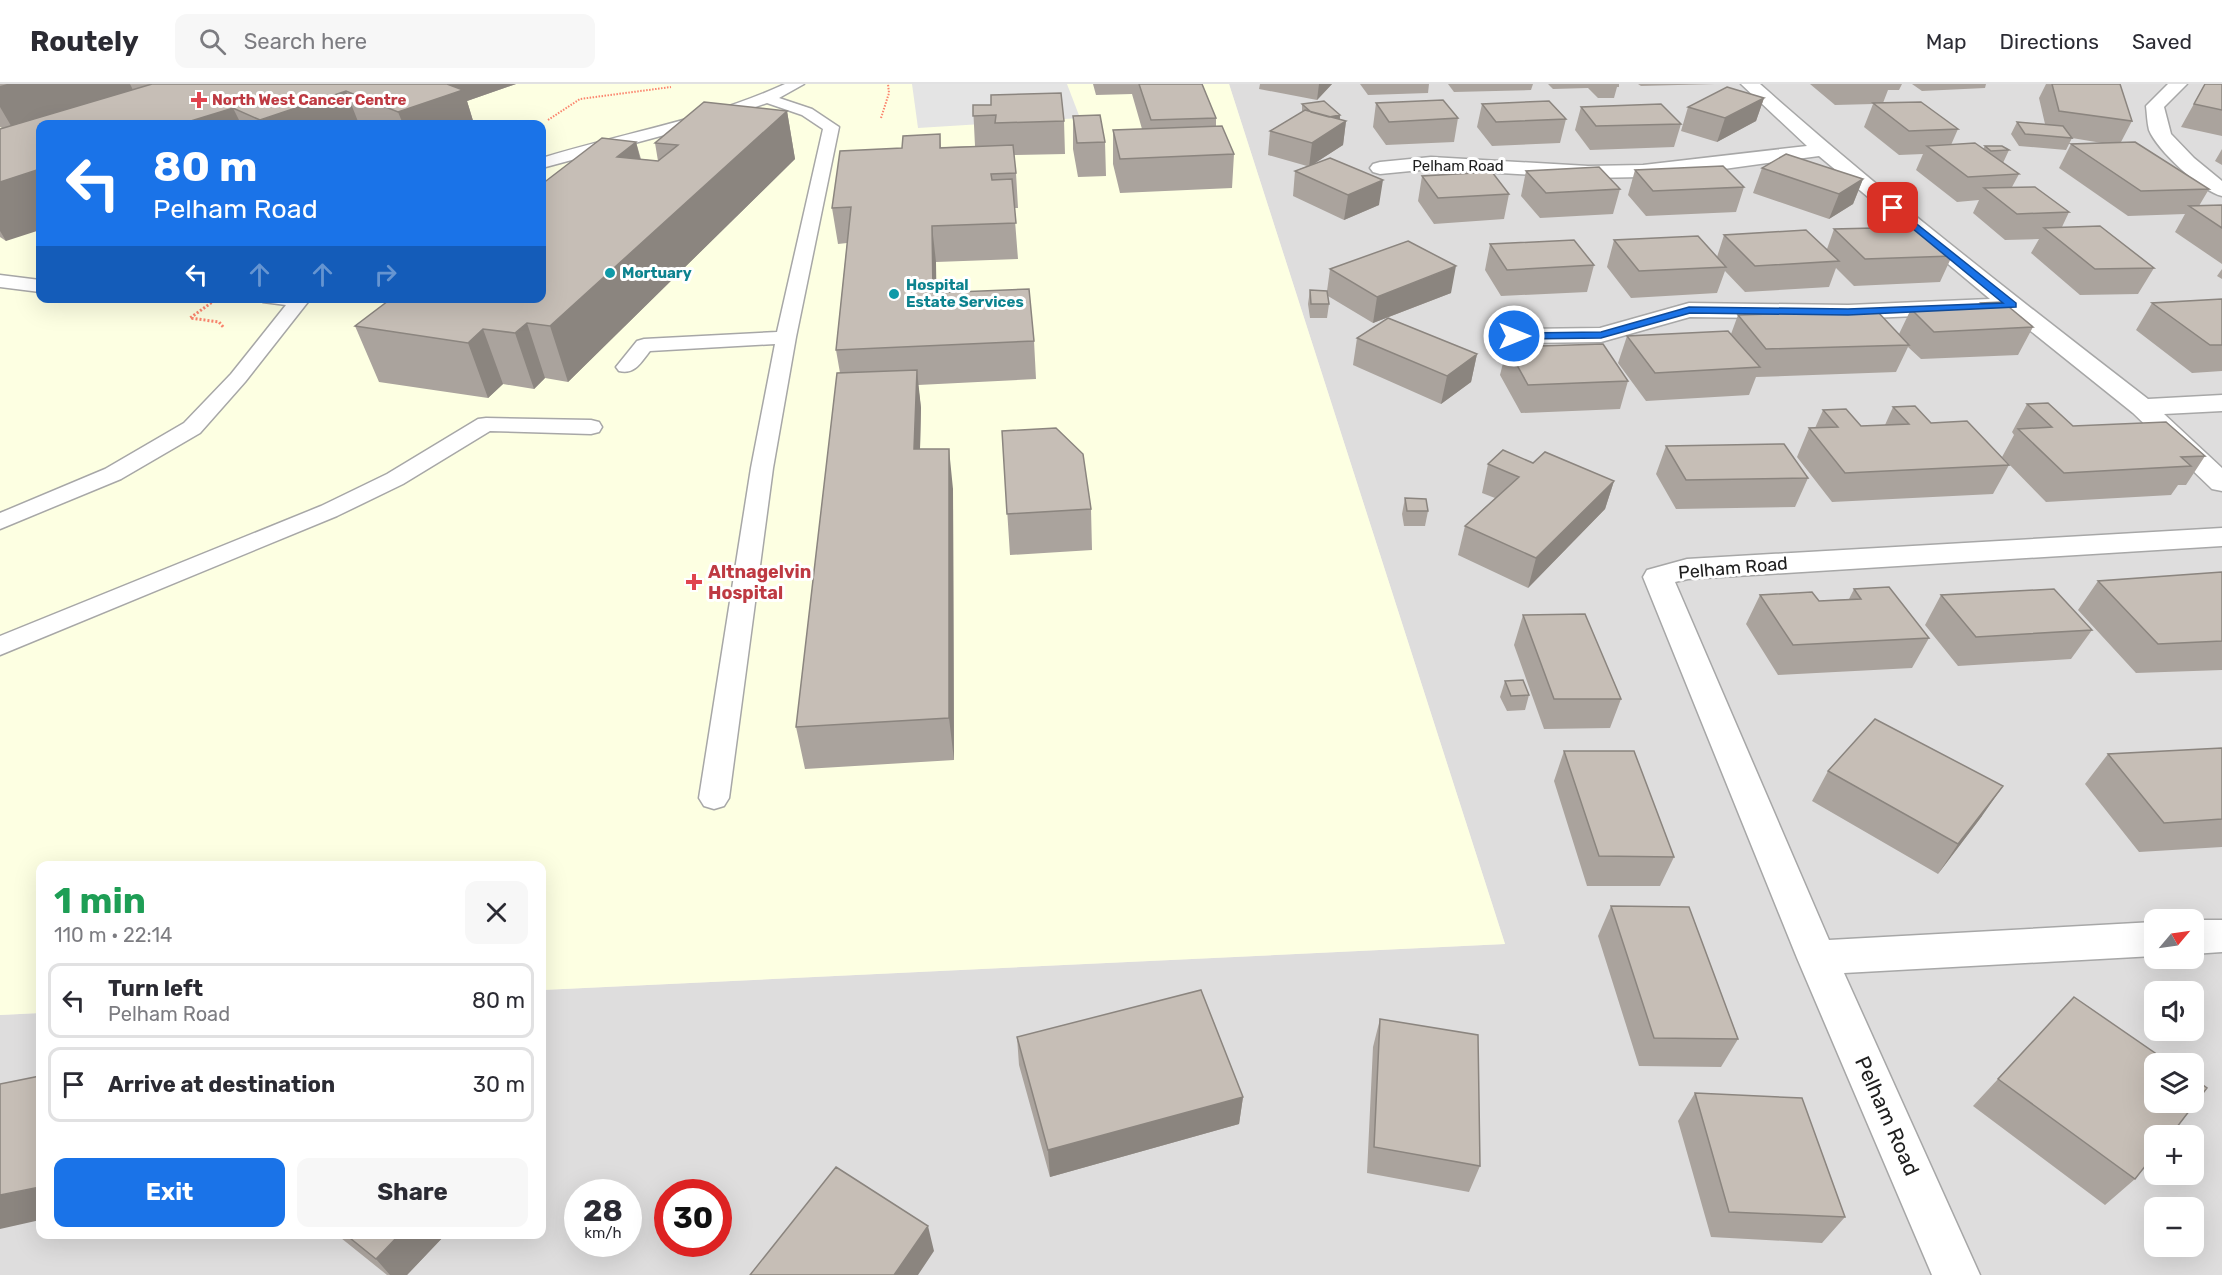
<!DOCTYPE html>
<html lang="en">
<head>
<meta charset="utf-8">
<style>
	body { margin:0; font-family:Rubik,sans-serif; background:#f7f7f7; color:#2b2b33; height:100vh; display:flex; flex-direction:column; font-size:22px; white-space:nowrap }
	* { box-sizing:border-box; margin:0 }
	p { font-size:20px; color:#7c7c81 }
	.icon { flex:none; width:33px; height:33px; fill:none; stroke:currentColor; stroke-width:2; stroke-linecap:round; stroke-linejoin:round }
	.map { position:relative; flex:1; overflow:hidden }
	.details { position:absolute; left:36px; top:777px; width:510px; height:378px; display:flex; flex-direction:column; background:#fff; border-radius:12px; box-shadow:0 6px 24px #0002 }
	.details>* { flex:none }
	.banner { position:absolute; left:36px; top:36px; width:510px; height:183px; border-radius:12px; box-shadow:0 6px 24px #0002; background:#1a73e8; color:#fff; overflow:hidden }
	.needle { width:39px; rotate:61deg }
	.buttons { position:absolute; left:2144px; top:825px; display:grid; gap:12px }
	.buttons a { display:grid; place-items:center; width:60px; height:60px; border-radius:12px; background:#fff; box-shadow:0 6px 24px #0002; font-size:30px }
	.speed { position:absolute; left:564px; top:1095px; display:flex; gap:12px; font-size:30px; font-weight:700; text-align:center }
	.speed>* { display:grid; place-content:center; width:78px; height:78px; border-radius:50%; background:#fff; box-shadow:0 6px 24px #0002; line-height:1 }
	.speed small { font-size:15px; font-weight:400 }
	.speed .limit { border:9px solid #d22; background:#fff; color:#111 }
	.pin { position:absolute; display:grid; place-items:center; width:51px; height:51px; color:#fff; margin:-26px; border-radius:12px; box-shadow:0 3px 9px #0006 }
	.me { position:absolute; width:66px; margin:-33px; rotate:90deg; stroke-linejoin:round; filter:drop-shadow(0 0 4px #0008) }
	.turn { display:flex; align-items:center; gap:21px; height:126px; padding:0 18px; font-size:27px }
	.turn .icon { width:78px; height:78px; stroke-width:2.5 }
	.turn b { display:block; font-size:42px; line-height:51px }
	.lanes { display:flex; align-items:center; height:57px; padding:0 18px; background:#0003; justify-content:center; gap:30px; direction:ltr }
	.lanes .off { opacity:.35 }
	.round { display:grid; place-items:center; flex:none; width:63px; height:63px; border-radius:12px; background:#f7f7f7 }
	.overview { display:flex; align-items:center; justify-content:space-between; height:102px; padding:0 18px }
	h1 { font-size:36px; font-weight:700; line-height:45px; color:#1e9e55 }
	.primary-button { display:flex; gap:12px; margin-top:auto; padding:12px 18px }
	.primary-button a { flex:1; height:69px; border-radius:12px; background:#1a73e8; color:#fff; font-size:24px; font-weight:700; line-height:69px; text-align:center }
	.primary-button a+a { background:#f7f7f7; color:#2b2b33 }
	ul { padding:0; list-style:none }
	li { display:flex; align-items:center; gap:18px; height:75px; margin:0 12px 9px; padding:0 6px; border:3px solid #e1e1e2; border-radius:12px }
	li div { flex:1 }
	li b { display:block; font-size:22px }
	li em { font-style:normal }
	header { display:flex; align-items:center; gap:36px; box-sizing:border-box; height:84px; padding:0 30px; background:#fff; border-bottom:2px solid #e1e1e2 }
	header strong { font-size:28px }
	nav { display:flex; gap:33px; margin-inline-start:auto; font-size:21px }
	.search { width:420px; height:54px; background:#f7f7f7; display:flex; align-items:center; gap:15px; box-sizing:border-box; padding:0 21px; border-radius:12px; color:#7c7c81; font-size:22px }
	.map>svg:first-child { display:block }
	.residential { fill:#dedddd; fill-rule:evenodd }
	.education { fill:#fdffe2; fill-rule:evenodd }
	.parking { fill:#e4e4e4 }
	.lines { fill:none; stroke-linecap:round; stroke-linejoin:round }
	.service-casing { stroke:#a7a7a7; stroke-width:3 }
	.minor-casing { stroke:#a7a7a7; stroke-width:3 }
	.path-far1 { stroke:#fb856e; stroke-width:2; stroke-dasharray:1.5 1.5; stroke-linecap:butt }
	.path { stroke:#fb856e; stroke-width:3; stroke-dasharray:2 2; stroke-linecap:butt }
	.service { fill:#fff; fill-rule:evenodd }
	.minor { fill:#fff; fill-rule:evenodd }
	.wall { fill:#aaa39d }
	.shaded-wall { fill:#8b857f }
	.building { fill:#c6beb6; stroke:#8b857f; stroke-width:1.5 }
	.route { fill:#1a73e8; stroke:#114b97; stroke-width:1.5 }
	.health-dot { fill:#e0444e; stroke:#fff; stroke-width:2 }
	.culture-dot { fill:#0f9aa8; stroke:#fff; stroke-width:2 }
	.labels { text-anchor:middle; stroke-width:6; stroke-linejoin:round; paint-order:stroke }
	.far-health-label { font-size:15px; font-weight:bold; fill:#be3a42; stroke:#fff; text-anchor:start }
	.far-street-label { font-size:15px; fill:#202020; stroke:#fff }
	.far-culture-label { font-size:15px; font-weight:bold; fill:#0d838f; stroke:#fff; text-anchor:start }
	.street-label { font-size:18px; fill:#202020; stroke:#fff }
	.health-label { font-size:18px; font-weight:bold; fill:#be3a42; stroke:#fff; text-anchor:start }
	.near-street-label { font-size:21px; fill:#202020; stroke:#fff }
</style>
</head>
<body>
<header>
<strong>Routely</strong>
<div class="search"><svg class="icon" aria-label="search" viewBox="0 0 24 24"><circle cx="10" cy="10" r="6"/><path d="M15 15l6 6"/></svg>Search here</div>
<nav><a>Map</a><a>Directions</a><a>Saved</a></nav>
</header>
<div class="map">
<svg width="2222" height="1191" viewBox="0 0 2222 1191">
	<rect width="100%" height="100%" fill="#f1eee7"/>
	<path class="residential" d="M1229 0H2222V1191H0V931L40 929V1150H542V906L1505 860ZM2154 836H2193V874H2154ZM2154 908H2193V946H2154ZM2154 980H2193V1018H2154ZM2154 1052H2193V1090H2154ZM578 1108H628V1160H578ZM668 1108H718V1160H668ZM2154 1124H2193V1162H2154Z"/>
	<path class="education" d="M0 0H1229L1505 860 542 906V782H40V929L0 931ZM40 40H542V214H40Z"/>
	<path class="parking" d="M912 0H1067L1080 34 918 44Z"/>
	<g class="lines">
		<defs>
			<path id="service" d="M785 0H804L779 14 812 25 839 43 796 253 773 384 729 714 724 722 714 725 704 722 699 714 751 384 775 260 650 267C641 278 635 291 619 287L616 283 637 257 644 255 777 248 823 45 802 31 767 19 709 39 542 84V74C623 49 707 36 785 0Z
				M0 191 40 196V208L0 203Z
				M261 214H311L245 298 200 349 121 395 0 445V429L105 385 184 339 231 290 286 221 263 218Z
				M486 334 591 336 599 338 602 343 599 348 591 350 490 347 403 400 337 432 0 571V552L321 422 387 390 478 335Z"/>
			<path id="minor" d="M1741 0H1760C1885 111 2016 213 2148 315L2222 311V327L2164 330 2222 384V407L2212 405 2133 329 2007 228 1848 235 1690 233 1601 258 1514 259 1505 257 1502 252 1505 247 1514 245 1600 244 1689 219 1848 221 1990 215 1819 72 1702 88 1643 93 1588 94 1431 85 1380 90 1373 88 1370 84 1373 80 1380 78 1431 73 1588 82 1643 81 1807 62Z
				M2168 0H2187L2164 23 2171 50 2194 74 2222 97V112C2201 107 2157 66 2149 46 2147 38 2147 30 2146 22Z
				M2222 444V462L1688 495 1675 498 1829 856 2154 838V872L1844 889 1980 1191H1932L1797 874 1643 493 1647 486 1687 475Z
				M2193 836H2222V868L2193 870Z"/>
		</defs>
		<use href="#service" class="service-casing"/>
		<use href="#minor" class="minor-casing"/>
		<path class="path-far1" d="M881 34 889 9 888 0
			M548 36 580 15 671 3"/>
		<path class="path" d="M218 214 190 234 219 238 224 244"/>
		<use href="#service" class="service"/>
		<use href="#minor" class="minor"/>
	</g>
	<path class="wall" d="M0 0H516L467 17 474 40H40L6 157 0 153V45L2 44 0 43Z
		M1093 0H1202L1216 34V42L1234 70 1232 104 1120 109 1113 80V46L1142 45 1132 10 1096 11Z
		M1260 0H1332L1317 16 1259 5Z
		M1360 0H1429L1428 9 1368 11Z
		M1448 0H1533L1531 6 1454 8Z
		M1548 0H1619V3H1617L1614 14H1598L1588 4 1553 5Z
		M1638 0H1715L1641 2Z
		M1810 0H1902L1899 6H1888L1883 19 1958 45 1951 61 1983 65 1985 62 2009 66 2003 79 2019 90 2012 103 2069 128 2062 143 2154 184 2138 210 2080 211 2031 169 2039 155 2005 156 1973 129 1979 116 1957 118 1916 86 1923 70 1899 71 1864 43 1873 20 1835 21Z
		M1912 0H1986L1985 4 1922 7Z
		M2046 0H2116L2132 37 2121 58 2209 105 2199 122 2222 121V180L2175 148 2185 130 2128 132 2059 84 2071 60 2102 59 2072 54 2066 66 2019 62 2011 50 2017 38 2045 40 2039 14Z
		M2205 0H2222V52L2181 43Z
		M1764 14 1756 37 1717 58 1681 47 1688 23Z
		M1376 19 1458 34 1454 58 1386 61 1373 43Z
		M1302 20 1340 31V36L1346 37 1343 61 1315 79 1379 121 1344 136 1293 112 1295 87 1307 82 1268 71 1270 47 1302 28Z
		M1482 20 1566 35 1560 59 1492 62 1477 43Z
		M973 21 1064 37 1065 70 1014 71 1016 89 1018 124H1014L1018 175 936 178V209L1034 257 1036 295 918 301 921 324 920 365 953 405 954 676 805 685 796 643 840 289 836 266 847 159 838 160 832 124 902 64 940 50 941 63 975 62Z
		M1581 23 1681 40 1674 63 1590 66 1575 46Z
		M787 27 795 75 568 298 545 294 534 305 503 300 488 314 379 298 355 242 636 58 641 75 658 77 655 59Z
		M1073 32 1105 58 1106 92 1078 93 1073 65Z
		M2222 65V81L2215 77Z
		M1762 84 1863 95 1853 120 1829 135 1753 109Z
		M1635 86 1744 103 1736 128 1646 132 1628 111Z
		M1526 87 1620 105 1613 130 1540 134 1521 112Z
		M1422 92 1509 110 1504 135 1434 140 1418 117Z
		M1834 145 1952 172 1940 198 1854 202 1836 184 1829 203 1745 208 1725 187 1717 209 1631 214 1607 183 1614 156 1717 173 1724 151 1827 165Z
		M1490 160 1594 181 1587 208 1501 212 1485 186Z
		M1330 185 1451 209 1373 239 1328 212 1329 220 1327 234H1310L1308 220 1310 206 1327 207Z
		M2222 185V195L2217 192Z
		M2222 215V287L2192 289 2136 246 2152 219Z
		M1981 219 2033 243 2018 271 1921 275 1908 263 1896 288 1756 293 1749 311 1646 317 1618 279 1627 252 1731 250 1738 231 1899 250 1911 225 1979 223Z
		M1357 254 1477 270 1471 298 1441 320 1353 281Z
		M1507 263 1628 297 1620 325 1521 329 1500 291Z
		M2027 320 2073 342 2205 372 2186 401H2178L2171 411 2046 418 2002 373 2014 351 2012 348Z
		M1893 323 1931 339 2009 381 1993 410 1832 418 1797 373 1809 344H1815L1823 326 1861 342 1885 341Z
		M1002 347 1091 425 1092 466 1010 471Z
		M1666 362 1808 394 1795 423 1676 425 1656 390Z
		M1533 379 1614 397 1605 425 1528 504 1458 471 1465 442 1495 414 1482 409 1488 380Z
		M1405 414 1428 427 1425 442H1404L1402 430Z
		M2222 488V586L2136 589 2078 526 2098 497Z
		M1854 505 1929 554 1912 584 1778 591 1746 540 1760 511 1819 517 1849 515Z
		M1941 511 2092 546 2071 575 1958 582 1925 541Z
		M1523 531 1621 615 1610 644 1544 645 1514 561Z
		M1505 597 1529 611 1525 626 1507 627 1500 613Z
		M2222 664V763L2139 768 2085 700 2108 670Z
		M1564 667 1674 773 1660 802H1587L1554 697Z
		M1828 687 1982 732 1938 790 1812 717Z
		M1611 822 1738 955 1721 983 1639 982 1598 852Z
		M1380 935 1480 1082 1469 1108 1367 1089 1373 963Z
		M1017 953 1243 1013 1239 1040 1050 1093 1019 981Z
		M1998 995 2135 1095 2105 1121 1973 1022Z
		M1695 1009 1845 1133 1822 1159 1711 1153 1678 1037Z
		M336 1150H446L407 1191H387Z"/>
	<path class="shaded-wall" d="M7 0H130L138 16 17 52 0 23V2Z
		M413 0H516L467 17 474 40H403L398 28Z
		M1319 0H1332L1317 16Z
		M346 7 359 40H262L260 36Z
		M1764 14 1756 37 1717 58 1725 34Z
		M233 24 241 40H181Z
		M787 27 795 75 568 298 550 242Z
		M1340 31 1339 41 1346 37 1343 61 1309 83 1312 59 1318 34Z
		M636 58 648 107 617 73Z
		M40 85V146L6 157 0 147V98Z
		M1863 95 1853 120 1829 135 1839 110Z
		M1383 96 1379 121 1344 136 1348 111Z
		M932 142 936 178 937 246 933 209Z
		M1456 182 1451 209 1373 239 1377 213Z
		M527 239 545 294 534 305 515 249Z
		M483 245 503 300 488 314 468 259Z
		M1477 270 1471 298 1441 320 1447 292Z
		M917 286 921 324 919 405 914 365Z
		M949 365 953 405 954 676 949 634Z
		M1614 397 1605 425 1528 504 1536 474Z
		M2003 702 1982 732 1938 790 1958 760Z
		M1243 1013 1239 1040 1050 1093 1048 1066Z
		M40 1103V1136L0 1145V1111Z
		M928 1142 934 1167 918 1191H894Z
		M400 1150H446L407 1191H390L376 1175Z"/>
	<path class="building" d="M152 0H447L463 6 398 28 346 7 260 36 233 24 181 40H40V85L0 98V45Z
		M1139 0H1202L1216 34 1151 36Z
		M2052 0H2120L2132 37 2059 27Z
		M2205 0H2222V26L2194 20Z
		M1727 3 1764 14 1725 34 1688 23Z
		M1061 9 1064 37 995 39 996 31 973 32V21H991V11Z
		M1443 16 1458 34 1389 38 1376 19Z
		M1324 17 1340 31 1329 33 1311 28 1302 20Z
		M1549 17 1566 35 1496 38 1482 20Z
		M704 18 787 27 550 242 527 239 515 249 483 245 468 259 355 242 392 214H542V100L602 54 636 58 617 73 658 77 678 61 655 59Z
		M1921 18 1958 45 1909 47 1873 19Z
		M1661 20 1681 40 1596 42 1581 23Z
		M1305 26 1346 37 1312 59 1270 47Z
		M1100 31 1105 58 1077 59 1073 32Z
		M2017 38 2063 42 2072 54 2025 50Z
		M1222 42 1234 70 1120 75 1113 46Z
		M940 50V64L1013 61 1016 89 991 90 992 96 1012 95 1016 139 932 142 933 209 1029 205 1034 257 836 266 851 123 832 124 840 67 902 64 903 52Z
		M2135 58 2209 105 2141 107 2071 60Z
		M1975 59 2019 90 1968 93 1927 62Z
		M1985 62H2002L2009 66 1991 67Z
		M1786 70 1863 95 1839 110 1762 84Z
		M1330 74 1383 96 1348 111 1295 87Z
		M1723 82 1744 103 1653 107 1635 86Z
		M1599 83 1620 105 1546 109 1526 87Z
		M1492 88 1509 110 1438 114 1422 92Z
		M2035 103 2069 128 2017 130 1984 104Z
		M2222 121V144L2189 122Z
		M2100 142 2154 184 2095 185 2044 144Z
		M1918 143 1952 172 1865 175 1834 145Z
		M1806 146 1839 177 1755 182 1724 151Z
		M1698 152 1726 183 1639 187 1614 156Z
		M1574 156 1594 181 1507 186 1490 160Z
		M1408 157 1456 182 1377 213 1330 185Z
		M1310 206 1327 207 1329 220H1311Z
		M2222 215V261H2210L2152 219Z
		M2003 218 2033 243 1934 248 1911 225 1985 222 1981 219Z
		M1877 227 1909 261 1766 265 1738 231Z
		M1388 234 1477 270 1447 292 1357 254Z
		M1728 247 1760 283 1655 289 1627 252Z
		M1603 260 1628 297 1528 301 1507 263Z
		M917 286 914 365H949V634L796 643 837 289Z
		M2048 319 2073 342 2166 338 2205 372 2181 373 2191 382 2064 389 2018 345 2052 343 2027 320Z
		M1915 322 1931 339 1967 337 2009 381 1845 389 1809 344 1838 343 1823 326 1846 325 1861 342 1909 340 1893 323Z
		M1056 344 1083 370 1091 425 1007 430 1002 347Z
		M1784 360 1808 394 1686 396 1666 362Z
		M1503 366 1533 379 1545 368 1614 397 1536 474 1465 442 1519 393 1488 380Z
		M1405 414 1426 415 1428 427H1407Z
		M2222 488V557L2158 560 2098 497Z
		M1889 503 1929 554 1793 561 1760 511 1812 508 1819 517 1861 515 1854 505Z
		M2054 505 2092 546 1976 553 1941 511Z
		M1585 530 1621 615H1554L1523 531Z
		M1523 596 1529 611 1511 612 1505 597Z
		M1875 635 2003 702 1958 760 1828 687Z
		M2222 664V735L2164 739 2108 670Z
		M1564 667H1634L1674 773 1599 772Z
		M1611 822 1689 823 1738 955 1654 954Z
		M1201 906 1243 1013 1048 1066 1017 953Z
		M2074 913 2171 980H2154V1018H2193V994L2207 1004 2170 1052H2154V1071L2135 1095 1998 995Z
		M1380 935 1478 951 1480 1082 1374 1063Z
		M40 992V1103L0 1111V1000Z
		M1695 1009 1802 1014 1845 1133 1729 1128Z
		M836 1083 928 1142 894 1191H750Z
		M345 1150H400L376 1175Z"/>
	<path class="route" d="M1893 121 2016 219V223L1848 231 1690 229 1601 254 1514 255 1509 252 1514 249 1601 248 1689 223 1848 225 2003 219 1890 126 1889 124Z"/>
	<g class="health-dot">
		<path d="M196 7h6v6h6v6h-6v6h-6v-6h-6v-6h6z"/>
		<path d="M691 489h6v6h6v6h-6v6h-6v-6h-6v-6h6z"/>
	</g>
	<g class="culture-dot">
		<circle cx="610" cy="189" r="6"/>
		<circle cx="894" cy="210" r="6"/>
	</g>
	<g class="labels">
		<g class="far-health-label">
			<text x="212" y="21">North West Cancer Centre</text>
		</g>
		<g class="far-street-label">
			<text x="1458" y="87">Pelham Road</text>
		</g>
		<g class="far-culture-label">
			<text x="622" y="194">Mortuary</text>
			<text x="906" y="206">Hospital<tspan x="906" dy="17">Estate Services</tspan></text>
		</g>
		<g class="street-label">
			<text transform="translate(1733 484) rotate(-5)" y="6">Pelham Road</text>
		</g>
		<g class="health-label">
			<text x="708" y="494">Altnagelvin<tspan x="708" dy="21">Hospital</tspan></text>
		</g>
		<g class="near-street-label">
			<text transform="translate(1887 1032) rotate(66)" y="7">Pelham Road</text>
		</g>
	</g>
</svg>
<div class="buttons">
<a><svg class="needle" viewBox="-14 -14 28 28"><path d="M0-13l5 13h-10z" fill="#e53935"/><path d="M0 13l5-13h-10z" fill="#7c7c81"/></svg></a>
<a><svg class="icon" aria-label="sound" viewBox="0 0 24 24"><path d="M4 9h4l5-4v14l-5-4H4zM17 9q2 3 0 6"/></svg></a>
<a><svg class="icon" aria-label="layers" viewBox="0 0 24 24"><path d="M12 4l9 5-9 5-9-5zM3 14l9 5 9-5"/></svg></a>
<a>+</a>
<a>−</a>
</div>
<div class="speed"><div>28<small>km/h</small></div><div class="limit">30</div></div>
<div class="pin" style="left:1893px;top:124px;background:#d93025"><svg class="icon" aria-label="arrive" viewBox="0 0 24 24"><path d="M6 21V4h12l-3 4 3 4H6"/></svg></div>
<svg class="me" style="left:1514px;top:252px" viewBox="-20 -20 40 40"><circle r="17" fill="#1a73e8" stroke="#fff" stroke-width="3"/><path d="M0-11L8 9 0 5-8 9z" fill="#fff"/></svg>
<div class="banner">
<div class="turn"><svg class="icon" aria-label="left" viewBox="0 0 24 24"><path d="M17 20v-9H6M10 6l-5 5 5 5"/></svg><div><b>80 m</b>Pelham Road</div></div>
<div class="lanes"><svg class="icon" aria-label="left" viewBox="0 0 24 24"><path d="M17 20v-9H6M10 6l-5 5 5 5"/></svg><svg class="icon off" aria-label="ahead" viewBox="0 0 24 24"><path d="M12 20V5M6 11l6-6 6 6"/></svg><svg class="icon off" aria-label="ahead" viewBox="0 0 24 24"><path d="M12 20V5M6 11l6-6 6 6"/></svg><svg class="icon off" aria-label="right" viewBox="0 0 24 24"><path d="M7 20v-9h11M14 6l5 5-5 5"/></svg></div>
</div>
<section class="details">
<div class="overview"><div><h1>1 min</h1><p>110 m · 22:14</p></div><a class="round"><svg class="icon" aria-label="close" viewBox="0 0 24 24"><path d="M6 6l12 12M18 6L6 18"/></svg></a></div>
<ul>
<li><svg class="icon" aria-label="left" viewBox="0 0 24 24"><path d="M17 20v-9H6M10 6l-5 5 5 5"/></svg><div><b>Turn left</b><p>Pelham Road</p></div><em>80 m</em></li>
<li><svg class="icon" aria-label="arrive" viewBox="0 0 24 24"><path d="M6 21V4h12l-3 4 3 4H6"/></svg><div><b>Arrive at destination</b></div><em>30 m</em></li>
</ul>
<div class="primary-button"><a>Exit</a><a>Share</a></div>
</section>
</div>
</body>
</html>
